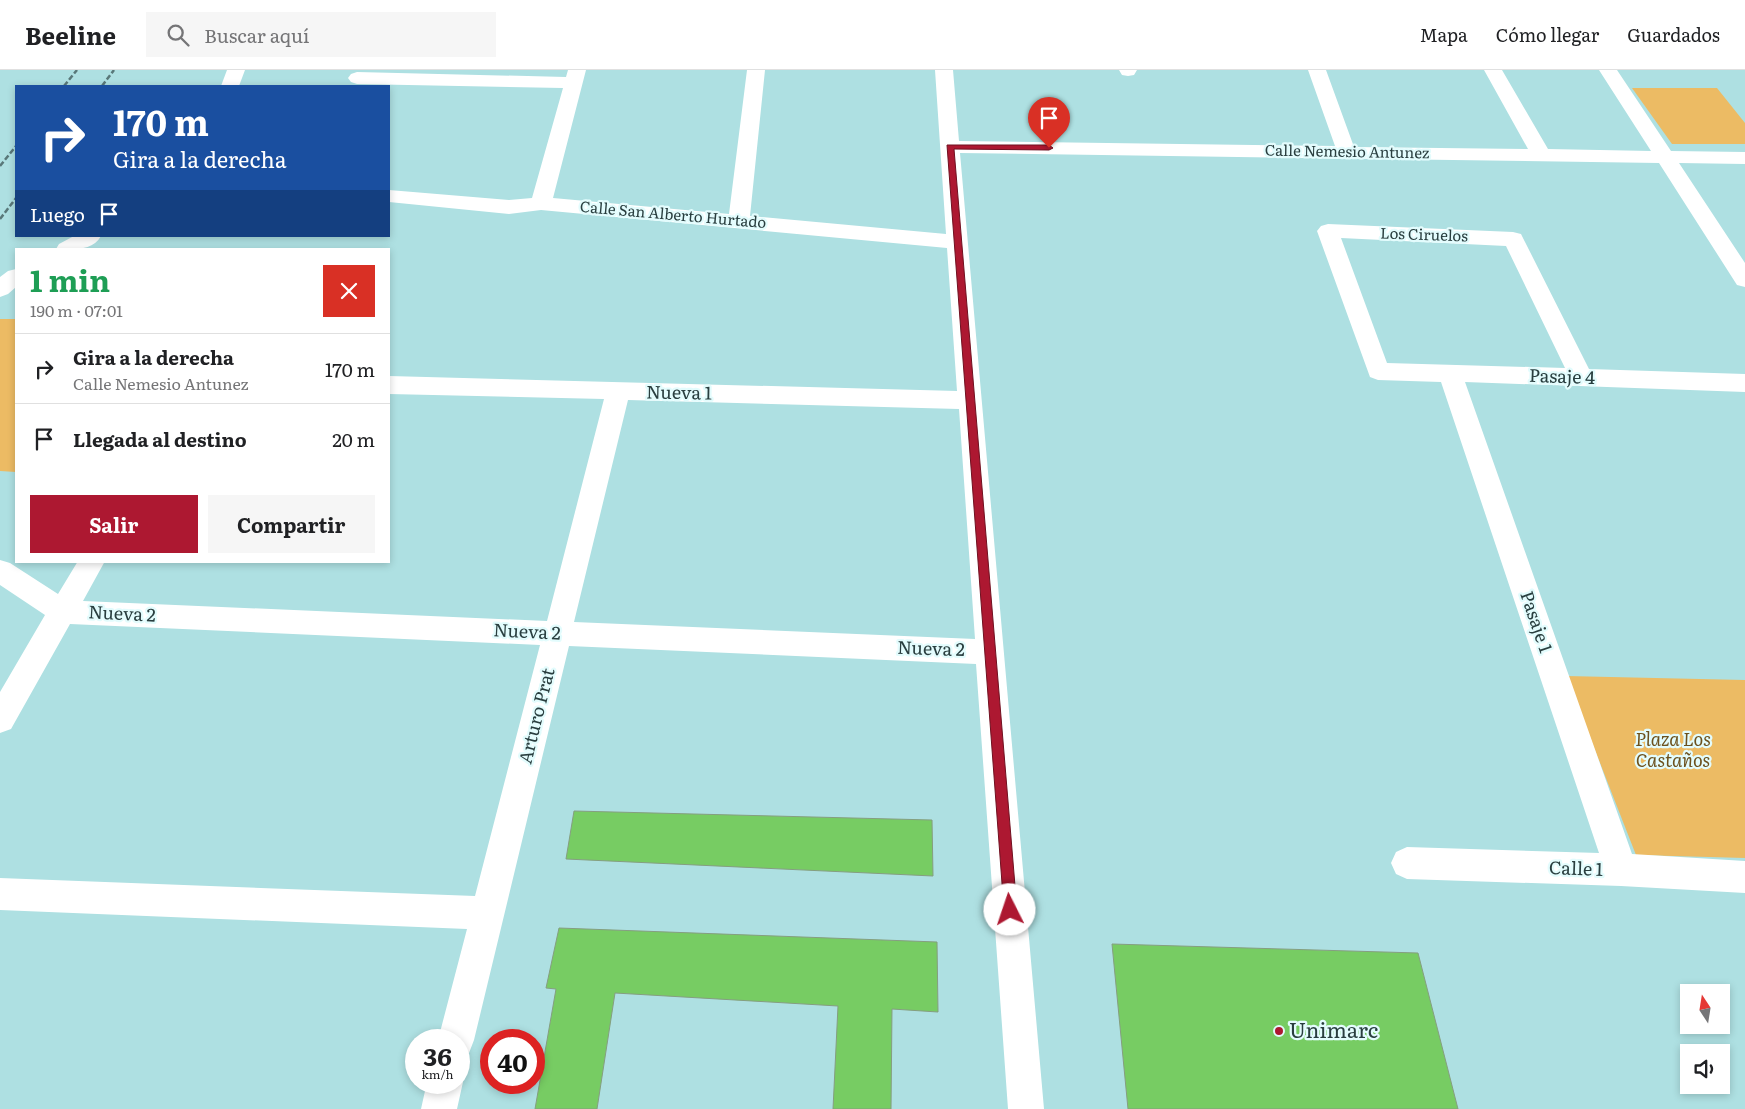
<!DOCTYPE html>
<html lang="es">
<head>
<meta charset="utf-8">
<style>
	body { margin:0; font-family:Literata,serif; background:#f6f6f6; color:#202124; height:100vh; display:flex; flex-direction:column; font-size:19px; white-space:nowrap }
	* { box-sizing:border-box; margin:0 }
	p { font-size:16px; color:#757577 }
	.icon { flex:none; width:28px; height:28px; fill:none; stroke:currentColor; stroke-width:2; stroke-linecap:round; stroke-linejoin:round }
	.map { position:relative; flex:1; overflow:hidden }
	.side { position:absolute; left:15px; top:178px; width:375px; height:315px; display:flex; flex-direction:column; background:#fff; border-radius:0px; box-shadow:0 2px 8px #0003 }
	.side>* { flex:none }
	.hud { position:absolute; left:15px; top:15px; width:375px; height:152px; border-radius:0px; box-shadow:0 2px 8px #0003; background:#1a4fa0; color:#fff; overflow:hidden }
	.needle { width:32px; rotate:348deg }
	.fabs { position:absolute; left:1680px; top:914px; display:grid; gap:10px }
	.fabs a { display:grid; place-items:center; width:50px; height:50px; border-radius:0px; background:#fff; box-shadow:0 2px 8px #0003; font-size:25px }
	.speed { position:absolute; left:405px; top:959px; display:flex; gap:10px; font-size:25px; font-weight:700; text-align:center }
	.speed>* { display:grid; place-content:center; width:65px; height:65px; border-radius:50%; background:#fff; box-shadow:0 2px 8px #0003; line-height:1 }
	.speed small { font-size:12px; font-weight:400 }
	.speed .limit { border:8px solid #d22; background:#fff; color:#111 }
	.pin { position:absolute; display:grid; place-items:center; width:42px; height:42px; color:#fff; margin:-51px -21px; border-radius:50% 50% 50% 0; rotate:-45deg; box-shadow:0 0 5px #0007 }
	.pin .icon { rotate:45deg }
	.me { position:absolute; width:55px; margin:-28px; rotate:356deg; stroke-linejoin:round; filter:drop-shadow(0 0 4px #0008) }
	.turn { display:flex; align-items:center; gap:18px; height:105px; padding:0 15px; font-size:22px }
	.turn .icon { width:65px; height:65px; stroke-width:2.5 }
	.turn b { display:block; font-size:35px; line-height:42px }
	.then { display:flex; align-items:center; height:48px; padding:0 15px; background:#0003; gap:10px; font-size:19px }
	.round { display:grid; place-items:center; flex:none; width:52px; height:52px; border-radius:0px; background:#f6f6f6 }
	.head { display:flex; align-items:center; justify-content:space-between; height:85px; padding:0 15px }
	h1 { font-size:30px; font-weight:700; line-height:38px; color:#1e9e55 }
	.action { display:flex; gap:10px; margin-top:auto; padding:10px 15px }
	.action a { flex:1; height:58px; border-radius:0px; background:#ad1831; color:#fff; font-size:20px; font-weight:700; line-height:58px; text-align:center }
	.action a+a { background:#f6f6f6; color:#202124 }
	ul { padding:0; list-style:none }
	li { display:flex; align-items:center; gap:15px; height:70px; padding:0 15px; border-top:1px solid #e0e0e0 }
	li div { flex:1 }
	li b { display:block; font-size:19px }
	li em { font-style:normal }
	header { display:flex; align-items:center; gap:30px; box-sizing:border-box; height:70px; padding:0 25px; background:#fff; border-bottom:1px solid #e0e0e0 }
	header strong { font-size:24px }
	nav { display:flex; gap:28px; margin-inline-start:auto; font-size:18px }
	.search { width:350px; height:45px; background:#f6f6f6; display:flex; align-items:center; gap:12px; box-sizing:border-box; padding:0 18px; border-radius:0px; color:#757577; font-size:19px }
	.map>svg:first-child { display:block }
	.green { fill:#ecbb64 }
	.building { fill:#77cc63; stroke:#859e80 }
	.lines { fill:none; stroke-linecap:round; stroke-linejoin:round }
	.minor { fill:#fff; fill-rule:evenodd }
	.rail { stroke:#597879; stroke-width:2.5; stroke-dasharray:5.5 2.5; stroke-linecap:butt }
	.route { fill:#ad1831; stroke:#701020 }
	.poi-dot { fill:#ad1831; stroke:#e3fcfd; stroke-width:2 }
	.labels { text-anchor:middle; stroke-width:4.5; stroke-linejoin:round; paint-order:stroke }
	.far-street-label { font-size:15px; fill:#293e3f; stroke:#e3fcfd }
	.street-label { font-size:18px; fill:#293e3f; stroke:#e3fcfd }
	.park-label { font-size:18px; font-style:italic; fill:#6c511d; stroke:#e3fcfd }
	.near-poi-label { font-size:21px; fill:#293e3f; stroke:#e3fcfd; text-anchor:start }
</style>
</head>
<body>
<header>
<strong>Beeline</strong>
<div class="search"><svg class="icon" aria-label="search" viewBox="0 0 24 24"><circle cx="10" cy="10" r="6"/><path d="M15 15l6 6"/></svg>Buscar aquí</div>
<nav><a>Mapa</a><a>Cómo llegar</a><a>Guardados</a></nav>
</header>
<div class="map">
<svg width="1745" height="1039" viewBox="0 0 1745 1039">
	<rect width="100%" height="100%" fill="#aee0e2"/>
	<path class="green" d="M1632 18H1717L1745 53V74H1672Z
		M0 249H16V402L0 401Z
		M1566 606 1745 610V788L1636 785Z"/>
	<path class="building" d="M574 741 932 750 933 806 566 789Z
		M559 858 937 872 938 942 892 939 891 1039H833L838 936 615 923 597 1039H535L556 919 546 918Z
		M1112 874 1418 883 1458 1039H1128Z"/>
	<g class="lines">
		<path class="minor" d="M227 0H245L239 16H221Z
			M568 0H586L553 128 729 144 747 0H765L750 146 946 164 935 0H953L959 71 1335 76 1308 0H1326L1354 77 1528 79 1484 0H1502L1548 79 1651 81 1599 0H1617L1671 81 1745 82V94L1679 93 1745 193V217L1737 215 1659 93 960 83 1044 1039H1008L976 594 569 576 474 970 469 983 459 987V970H438L467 859 0 840V808L475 826 540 575 70 554 11 659 0 663V622L45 545 0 515V490L10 493 58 524 78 491H105L83 531 547 551 604 329 389 324V306L957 321 947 178 541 140 509 144 389 132V120L509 130 532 128 563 18 357 14 351 12 348 8 351 4 357 2 566 7ZM628 330 959 339 975 569 574 552Z
			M1119 0H1137L1134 5 1128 6 1122 5Z
			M1328 154 1513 162 1521 164 1589 299 1745 304V322L1465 312 1632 784 1745 791V823L1621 816 1407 809 1396 804 1391 793 1396 782 1407 777 1599 783 1441 312 1378 310 1370 307 1317 161 1321 156ZM1341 168 1506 176 1565 298 1387 293Z
			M74 166H101C92 182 72 179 56 179L59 174Z
			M16 199V217L8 224 0 227V207L8 201Z
			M459 1001 463 1012 457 1039H421L427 1012H459Z"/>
		<path class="rail" d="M64 16 77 0
			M102 16 114 0
			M0 96 16 76
			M0 149 16 128"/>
	</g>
	<path class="route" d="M947 75H1049L1053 78 1049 80 954 79 1017 840 1015 845 1010 847 1006 845 1004 840Z"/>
	<circle class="poi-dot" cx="1279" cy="961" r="5"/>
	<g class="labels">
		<g class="far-street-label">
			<text transform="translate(1347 82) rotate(1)" y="5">Calle Nemesio Antunez</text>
			<text transform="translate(673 145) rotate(5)" y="5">Calle San Alberto Hurtado</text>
			<text transform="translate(1424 165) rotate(2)" y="5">Los Ciruelos</text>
		</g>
		<g class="street-label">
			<text transform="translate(1562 307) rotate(2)" y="6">Pasaje 4</text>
			<text transform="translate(679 323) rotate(1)" y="6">Nueva 1</text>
			<text transform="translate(122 544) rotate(3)" y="6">Nueva 2</text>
			<text transform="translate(1536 552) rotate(71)" y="6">Pasaje 1</text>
			<text transform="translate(527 562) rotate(3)" y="6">Nueva 2</text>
			<text transform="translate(931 579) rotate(2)" y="6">Nueva 2</text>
			<text transform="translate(537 646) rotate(-76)" y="6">Arturo Prat</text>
			<text transform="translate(1576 799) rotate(2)" y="6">Calle 1</text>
		</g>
		<g class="park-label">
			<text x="1673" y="676">Plaza Los<tspan x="1673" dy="21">Castaños</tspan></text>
		</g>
		<g class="near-poi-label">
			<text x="1289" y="968">Unimarc</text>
		</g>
	</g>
</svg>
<div class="fabs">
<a><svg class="needle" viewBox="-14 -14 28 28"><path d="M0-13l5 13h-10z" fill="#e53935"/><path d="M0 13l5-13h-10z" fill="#757577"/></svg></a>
<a><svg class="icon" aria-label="sound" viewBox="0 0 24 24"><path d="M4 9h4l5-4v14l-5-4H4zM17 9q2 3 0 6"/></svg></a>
</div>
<div class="speed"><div>36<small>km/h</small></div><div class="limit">40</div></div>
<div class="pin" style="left:1049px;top:78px;background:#d93025"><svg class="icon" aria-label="arrive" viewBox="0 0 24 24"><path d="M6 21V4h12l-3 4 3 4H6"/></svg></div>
<svg class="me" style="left:1010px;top:840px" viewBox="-20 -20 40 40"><circle r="19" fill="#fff"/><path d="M0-13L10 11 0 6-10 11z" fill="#ad1831"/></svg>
<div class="hud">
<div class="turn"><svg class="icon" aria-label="right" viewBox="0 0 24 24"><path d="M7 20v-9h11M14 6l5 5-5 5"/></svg><div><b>170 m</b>Gira a la derecha</div></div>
<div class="then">Luego<svg class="icon" aria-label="arrive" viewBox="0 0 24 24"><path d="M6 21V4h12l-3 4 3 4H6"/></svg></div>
</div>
<section class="side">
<div class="head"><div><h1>1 min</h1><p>190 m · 07:01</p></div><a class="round" style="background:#d93025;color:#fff"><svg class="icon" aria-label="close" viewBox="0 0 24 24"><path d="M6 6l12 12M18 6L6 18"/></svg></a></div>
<ul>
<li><svg class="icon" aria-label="right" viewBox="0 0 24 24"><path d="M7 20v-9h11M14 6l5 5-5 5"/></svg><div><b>Gira a la derecha</b><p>Calle Nemesio Antunez</p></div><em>170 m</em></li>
<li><svg class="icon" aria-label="arrive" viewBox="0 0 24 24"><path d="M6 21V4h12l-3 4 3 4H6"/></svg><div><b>Llegada al destino</b></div><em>20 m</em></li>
</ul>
<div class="action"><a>Salir</a><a>Compartir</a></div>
</section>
</div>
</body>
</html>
